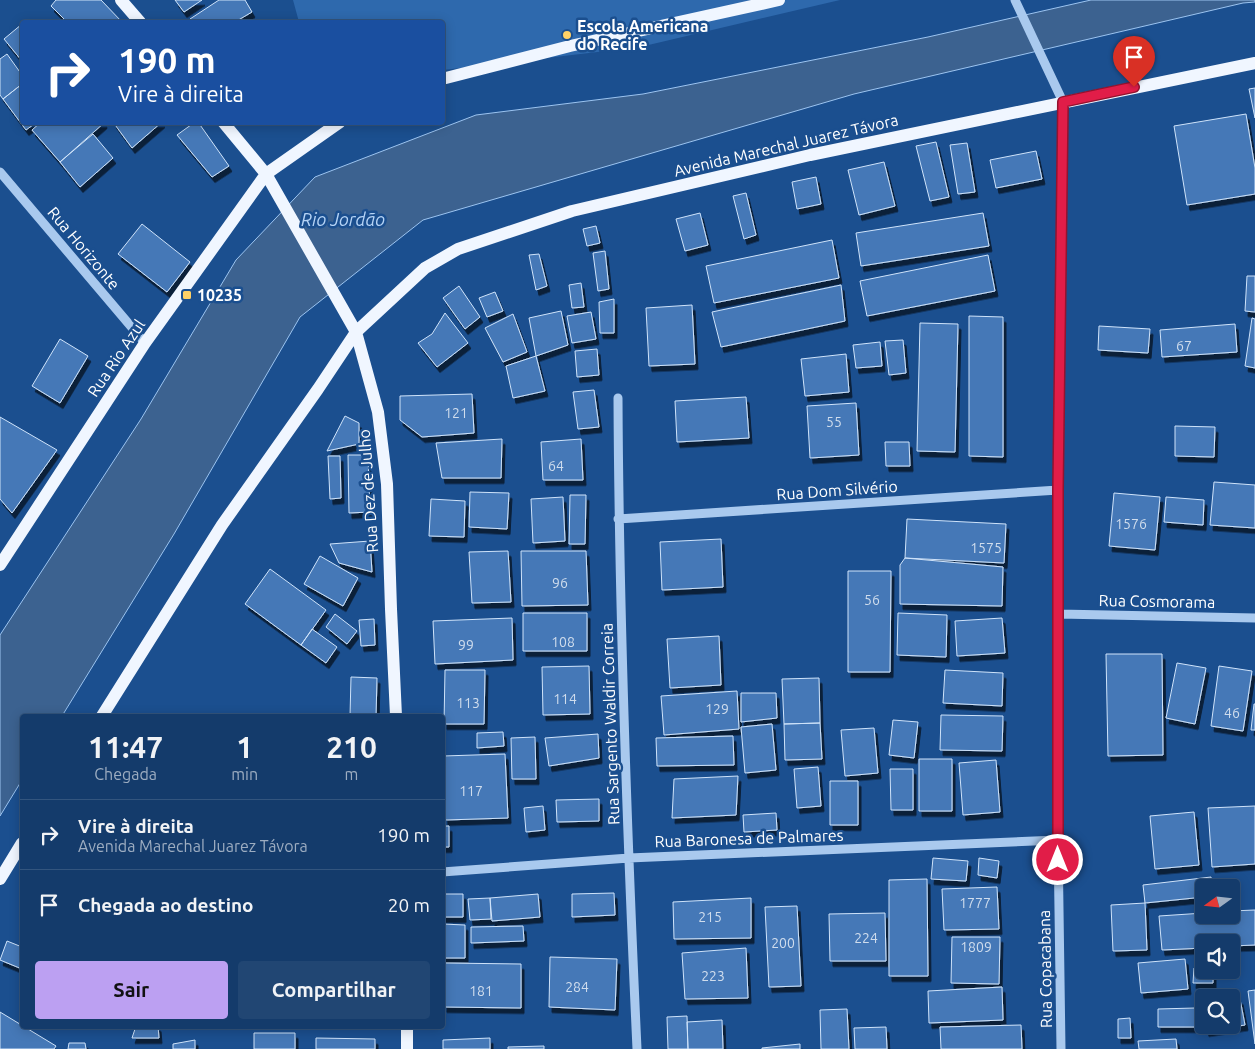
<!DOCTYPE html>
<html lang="pt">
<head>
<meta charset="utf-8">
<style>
	body { margin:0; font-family:Ubuntu,sans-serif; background:#214673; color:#f1f3f6; height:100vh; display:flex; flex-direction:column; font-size:19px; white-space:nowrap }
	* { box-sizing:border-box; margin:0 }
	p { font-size:16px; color:#9dadc1 }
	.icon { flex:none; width:28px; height:28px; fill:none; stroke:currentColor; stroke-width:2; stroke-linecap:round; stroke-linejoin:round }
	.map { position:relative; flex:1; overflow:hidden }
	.details { position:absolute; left:20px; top:714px; width:425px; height:315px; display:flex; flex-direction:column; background:#143b6b; border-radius:5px; box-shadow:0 2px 12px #0003,0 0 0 1px #33557e }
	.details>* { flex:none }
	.guide { position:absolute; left:20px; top:20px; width:425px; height:105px; border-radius:5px; box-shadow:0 2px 12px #0003,0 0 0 1px #33557e; background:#1a4fa0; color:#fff; overflow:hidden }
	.needle { width:32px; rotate:255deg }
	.controls { position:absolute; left:1195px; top:879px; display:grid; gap:10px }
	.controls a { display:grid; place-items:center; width:45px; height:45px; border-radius:5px; background:#143b6b; box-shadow:0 2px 12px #0003,0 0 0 1px #33557e; font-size:25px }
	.pin { position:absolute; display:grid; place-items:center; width:42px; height:42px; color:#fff; margin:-51px -21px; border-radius:50% 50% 50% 0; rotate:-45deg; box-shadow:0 0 5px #0007 }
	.pin .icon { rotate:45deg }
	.me { position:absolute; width:55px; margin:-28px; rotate:0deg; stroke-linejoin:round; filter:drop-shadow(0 0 4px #0008) }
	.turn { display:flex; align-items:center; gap:18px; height:105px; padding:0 15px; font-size:22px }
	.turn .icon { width:65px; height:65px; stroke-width:2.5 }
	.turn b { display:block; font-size:35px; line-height:42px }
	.eta { display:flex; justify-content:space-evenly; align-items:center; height:85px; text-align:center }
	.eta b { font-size:30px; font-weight:700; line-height:35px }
	.button { display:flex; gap:10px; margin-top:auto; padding:10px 15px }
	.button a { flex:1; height:58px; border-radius:5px; background:#bca0f2; color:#111; font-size:20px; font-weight:700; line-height:58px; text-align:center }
	.button a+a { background:#214673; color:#f1f3f6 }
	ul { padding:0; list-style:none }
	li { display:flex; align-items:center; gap:15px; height:70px; padding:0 15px; border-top:1px solid #33557e }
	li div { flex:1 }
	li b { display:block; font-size:19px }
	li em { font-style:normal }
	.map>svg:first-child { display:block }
	.green { fill:#2e69ad }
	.water { fill:#3c6290; stroke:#9cc4f0 }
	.building { fill:#4478b7; stroke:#cfe3fa; filter:url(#shadow) }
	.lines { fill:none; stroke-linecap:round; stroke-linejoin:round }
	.minor { stroke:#a9c9ee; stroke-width:9 }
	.major { stroke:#f0f6ff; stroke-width:12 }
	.route-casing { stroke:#92132f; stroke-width:12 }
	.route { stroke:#e11d48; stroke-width:9 }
	.poi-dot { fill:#ffd166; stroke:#1b4f8f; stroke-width:2 }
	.labels { text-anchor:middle; stroke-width:5; stroke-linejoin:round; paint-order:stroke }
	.number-label { font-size:14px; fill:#d0dded }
	.poi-label { font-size:16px; font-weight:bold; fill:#fff; stroke:#1b4f8f; text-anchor:start }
	.street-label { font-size:16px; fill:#fff; stroke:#1b4f8f }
	.water-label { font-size:18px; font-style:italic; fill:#b5d3f5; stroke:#1b4f8f }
</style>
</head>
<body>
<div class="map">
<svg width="1255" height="1049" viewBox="0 0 1255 1049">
	<defs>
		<filter id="shadow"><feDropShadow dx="3" dy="5.5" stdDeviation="0" flood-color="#0009"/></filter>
	</defs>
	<rect width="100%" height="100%" fill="#1b4f8f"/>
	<path class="green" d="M293 0H840L640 47 443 70 442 22H299Z"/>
	<path class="water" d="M1091 0H1255V2L1243 3 854 94 423 220 300 317 174 534 62 716H22V780L0 816V635L141 419 236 260 315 177 476 115 643 94 928 37Z"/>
	<path class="building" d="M56 0H101L122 22H67L51 6Z
		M175 0H202L184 12Z
		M219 0H245L252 12 235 22H192L190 19Z
		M22 24V61L4 39Z
		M7 54 22 75V84L3 99 0 95V59Z
		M22 84V122H37L26 130 3 99Z
		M1255 88V118L1249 89Z
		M1246 114 1255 168V194L1187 205 1174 126Z
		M41 122H104V123L60 162 32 130Z
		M113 122H162L132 148Z
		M195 122H198L229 166 212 177 177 135Z
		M93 134 113 158 80 187 60 162Z
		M936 142 949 197 930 201 916 146Z
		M967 143 975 192 958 194 950 145Z
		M1036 151 1042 179 996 188 990 160Z
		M884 162 895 206 859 215 848 170Z
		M816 177 821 204 797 209 792 182Z
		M746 193 756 235 744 239 733 196Z
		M700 213 708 245 685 251 676 219Z
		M983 213 989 246 861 266 856 233Z
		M142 224 190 262 167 292 118 254Z
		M596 226 600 243 587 246 583 229Z
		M832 240 839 278 714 303 706 266Z
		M605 251 609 289 598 291 593 253Z
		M539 254 547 286 536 290 529 255Z
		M988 255 995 291 867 316 860 281Z
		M1247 276H1255V312L1245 311Z
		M581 283 584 307 572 308 569 285Z
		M841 285 845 321 721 347 712 312Z
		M459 286 480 317 465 329 443 298Z
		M495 292 503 311 487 317 479 298Z
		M614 299V333H600L599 302Z
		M692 305 695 364 649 366 646 308Z
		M561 311 568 345 536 356 529 318Z
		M591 312 596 339 572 343 567 316Z
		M445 313 468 343 437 367 418 343 432 334Z
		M513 314 527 352 503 362 485 328Z
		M969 316 1003 317V457L969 456Z
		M1252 318 1255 319V368L1245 366Z
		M920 323 958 324 955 452 917 451Z
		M1235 324 1237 352 1162 357 1160 330Z
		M1099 326 1150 329 1148 353 1098 350Z
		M60 339 88 356 60 403 32 386Z
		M903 340 906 373 889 375 885 341Z
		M880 342 882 366 856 368 853 345Z
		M597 349 599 375 577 377 575 351Z
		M846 354 849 392 805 396 801 359Z
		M536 356 545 391 513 398 506 366Z
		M594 390 599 427 578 429 573 392Z
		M472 394 474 433 422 437 400 420V396Z
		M746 397 749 438 677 442 675 401Z
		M856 403 859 455 810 458 807 406Z
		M345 416 359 423V444L327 451Z
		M0 417 57 450 12 513 0 499Z
		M1175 426 1215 427 1214 457 1175 456Z
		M502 439 501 478H442L436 443Z
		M581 439 583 480H543L541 442Z
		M885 442H909L910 466H886Z
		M348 455H368L370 512 349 513Z
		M328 456H340L341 498 330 499Z
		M1214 482 1255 485V528L1210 525Z
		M470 492 509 493 507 529 469 527Z
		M1114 493 1160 497 1155 550 1109 546Z
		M570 495H586L585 544H569Z
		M563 497 565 541 533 543 531 499Z
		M1166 497 1204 500 1203 525 1164 522Z
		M431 499 465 501 464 537 429 536Z
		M907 519 1006 524 1004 563 905 558Z
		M721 539 723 587 662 590 660 542Z
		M370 541 372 572 339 563 330 544Z
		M508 551 511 602 472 603 469 552Z
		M521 551H586L588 605 522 606Z
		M320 556 358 578 343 606 304 584Z
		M905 558 1003 567 1002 606 900 604V565Z
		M270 569 326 610 301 645 245 604Z
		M848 571H891L890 672H848Z
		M523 613H587V651H523Z
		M898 613 947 615 946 657 897 655Z
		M335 614 357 631 347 644 326 627Z
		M512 618 513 660 435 664 433 621Z
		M1002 618 1005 653 957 656 955 621Z
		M374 619 375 645 361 646 359 620Z
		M312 629 337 647 326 663 301 645Z
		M719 636 721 685 670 688 667 639Z
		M1106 654H1162L1163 755 1108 756Z
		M1177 663 1206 668 1195 724 1166 718Z
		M589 666 590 714 543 715 542 667Z
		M1219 666 1252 671 1243 731 1211 726Z
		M445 670H485L484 724H444Z
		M945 670 1003 673 1002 706 943 703Z
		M351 677 377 678 376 716H350Z
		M819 678 820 723 784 724 782 679Z
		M737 691 739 729 664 735 661 696Z
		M741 693H776L777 718 741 722Z
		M1254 704H1255V730H1251Z
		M941 715 1003 716 1002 751 940 750Z
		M893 720 918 722 914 758 889 755Z
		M820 723 822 759 785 760 784 724Z
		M772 724 776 770 745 773 741 727Z
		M874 728 878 773 845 776 841 730Z
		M503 732 504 746 477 748V733Z
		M598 734 599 758 549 766 545 738Z
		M733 736 734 765 657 766 656 738Z
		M535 737 536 779H512L511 738Z
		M505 754 508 818 445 820 443 756Z
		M919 759H952V811H919Z
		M996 760 1000 812 963 815 959 763Z
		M818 767 821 806 797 808 794 769Z
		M890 769H913V810H891Z
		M738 776 736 815 672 818 674 779Z
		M830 781H858V825H830Z
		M599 799V821L557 822 556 800Z
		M543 806 545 830 526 832 524 808Z
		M1255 806V864L1212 867 1208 808Z
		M1194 812 1199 865 1155 869 1150 816Z
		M776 813 777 830 744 832 743 815Z
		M442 826H449V847H442Z
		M933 858 968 861 966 881 931 879Z
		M979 858 999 861 997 878 978 875Z
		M1211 877 1212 888H1204V897L1145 903 1143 885Z
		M927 879 928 976H889V880Z
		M997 887 999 929 944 930 942 889Z
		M614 893 615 915 572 917V894Z
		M442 894H463V917H442Z
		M538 894 540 917 492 921 490 898Z
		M490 898 491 919 470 920 468 899Z
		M751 898V938L674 939 673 902Z
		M1145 903 1147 950 1113 951 1111 905Z
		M797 906 801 986 769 987 765 907Z
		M1255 910V945L1231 946V942H1204V948L1162 950 1159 916 1204 913V915H1231V911Z
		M885 913 886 961H830L829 914Z
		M442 924 465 925V958H442Z
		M523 926 524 941 471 943V927Z
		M952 937H1000L999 984 951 983Z
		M7 941 22 947V969L0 960Z
		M746 948 748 998 685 999 682 953Z
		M550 957 617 959 615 1010 549 1007Z
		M1185 959 1188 989 1141 993 1138 963Z
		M445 963 521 964V1008L444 1007Z
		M1194 968 1213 970V983H1193Z
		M1002 987 1003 1020 929 1023 928 991Z
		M1255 990V1044L1248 991Z
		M1240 999 1245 1025 1206 1031 1205 1025H1231V1000Z
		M1195 1008V1027H1158V1009Z
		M847 1009 849 1049H821L820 1010Z
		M0 1012 56 1046 54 1049H0Z
		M687 1016 688 1049H668L667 1017Z
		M1130 1018 1131 1038H1118V1019Z
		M722 1020 723 1049H688L687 1022Z
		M1021 1025 1022 1049H941L940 1027Z
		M136 1026H158L159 1038H132Z
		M886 1027 887 1049H855L854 1028Z
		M254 1033H295V1049H254Z
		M316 1038 375 1039V1049H316Z
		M490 1038V1049H443V1040Z
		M1176 1039 1177 1049H1139L1138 1041Z
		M195 1040V1049H173V1044Z
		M69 1043H85L86 1049H68Z
		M800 1044V1049H762V1048Z
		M544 1046V1049H508V1047Z"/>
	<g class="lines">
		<path class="minor" d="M1015 0 1063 102 1058 490 1059 614 1058 840 1061 1049
			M0 172 145 343
			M618 398C619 615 627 832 637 1049
			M618 519 1058 490
			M1059 614 1255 618
			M442 872 629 858 1058 840"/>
		<path class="major" d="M121 0 140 22
			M442 79 570 46 779 0
			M223 122 266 174 356 332 378 412 387 484 391 609 396 716
			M0 565 145 343 266 174 340 122
			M102 716 222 525 318 389 356 332 425 268 458 249 572 211 810 155 1255 63
			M0 879 22 843
			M407 1026V1049"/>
	</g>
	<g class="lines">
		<defs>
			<path id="route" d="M1058 860V490L1063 102 1134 87"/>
		</defs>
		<use href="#route" class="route-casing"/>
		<use href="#route" class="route"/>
	</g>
	<g class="poi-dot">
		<circle cx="567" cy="35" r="5"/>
		<rect x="182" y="290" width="10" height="10" rx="2.5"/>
	</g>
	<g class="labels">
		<g class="number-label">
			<text x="1184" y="351">67</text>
			<text x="456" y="418">121</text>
			<text x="834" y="427">55</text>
			<text x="556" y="471">64</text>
			<text x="1131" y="529">1576</text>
			<text x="986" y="553">1575</text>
			<text x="560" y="588">96</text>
			<text x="872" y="605">56</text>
			<text x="563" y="647">108</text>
			<text x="466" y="650">99</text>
			<text x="565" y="704">114</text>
			<text x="468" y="708">113</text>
			<text x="717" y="714">129</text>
			<text x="1232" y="718">46</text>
			<text x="471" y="796">117</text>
			<text x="975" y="908">1777</text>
			<text x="710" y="922">215</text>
			<text x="866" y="943">224</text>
			<text x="783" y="948">200</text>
			<text x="976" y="952">1809</text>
			<text x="713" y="981">223</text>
			<text x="577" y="992">284</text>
			<text x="481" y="996">181</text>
		</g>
		<g class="poi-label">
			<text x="577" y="32">Escola Americana<tspan x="577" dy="18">do Recife</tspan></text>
			<text x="197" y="301">10235</text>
		</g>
		<g class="street-label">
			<text transform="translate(786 145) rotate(-13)" y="6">Avenida Marechal Juarez Távora</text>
			<text transform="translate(84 248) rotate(50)" y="6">Rua Horizonte</text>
			<text transform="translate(116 358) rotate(-56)" y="6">Rua Rio Azul</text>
			<text transform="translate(837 490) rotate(-4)" y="6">Rua Dom Silvério</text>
			<text transform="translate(368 491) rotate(-94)" y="6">Rua Dez de Julho</text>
			<text transform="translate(1157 601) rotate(1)" y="6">Rua Cosmorama</text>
			<text transform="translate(610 724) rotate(-92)" y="6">Rua Sargento Waldir Correia</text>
			<text transform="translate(749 838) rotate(-2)" y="6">Rua Baronesa de Palmares</text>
			<text transform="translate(1045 969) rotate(-91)" y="6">Rua Copacabana</text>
		</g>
		<g class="water-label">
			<text x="343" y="226">Rio Jordão</text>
		</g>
	</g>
</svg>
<div class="controls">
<a><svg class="needle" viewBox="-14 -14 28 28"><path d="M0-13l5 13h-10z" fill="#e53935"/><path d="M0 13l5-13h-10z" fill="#9dadc1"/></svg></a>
<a><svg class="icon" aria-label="sound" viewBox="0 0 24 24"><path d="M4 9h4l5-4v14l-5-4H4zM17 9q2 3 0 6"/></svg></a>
<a><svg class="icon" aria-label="search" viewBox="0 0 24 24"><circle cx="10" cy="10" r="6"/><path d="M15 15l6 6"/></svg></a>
</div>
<div class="pin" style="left:1134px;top:87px;background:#d93025"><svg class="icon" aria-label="arrive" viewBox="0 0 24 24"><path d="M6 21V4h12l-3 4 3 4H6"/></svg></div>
<svg class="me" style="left:1058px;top:860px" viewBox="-20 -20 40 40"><circle r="17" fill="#e11d48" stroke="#fff" stroke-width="3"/><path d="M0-11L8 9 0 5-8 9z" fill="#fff"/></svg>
<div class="guide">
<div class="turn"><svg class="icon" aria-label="right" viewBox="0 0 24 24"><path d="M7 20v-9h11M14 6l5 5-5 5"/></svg><div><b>190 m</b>Vire à direita</div></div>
</div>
<section class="details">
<div class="eta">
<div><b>11:47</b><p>Chegada</p></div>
<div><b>1</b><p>min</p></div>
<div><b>210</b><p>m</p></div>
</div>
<ul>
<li><svg class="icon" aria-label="right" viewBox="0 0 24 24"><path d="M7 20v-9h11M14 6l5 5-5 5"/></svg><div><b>Vire à direita</b><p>Avenida Marechal Juarez Távora</p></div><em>190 m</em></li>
<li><svg class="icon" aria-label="arrive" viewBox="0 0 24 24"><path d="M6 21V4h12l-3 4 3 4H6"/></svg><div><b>Chegada ao destino</b></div><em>20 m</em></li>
</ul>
<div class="button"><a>Sair</a><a>Compartilhar</a></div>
</section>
</div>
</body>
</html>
